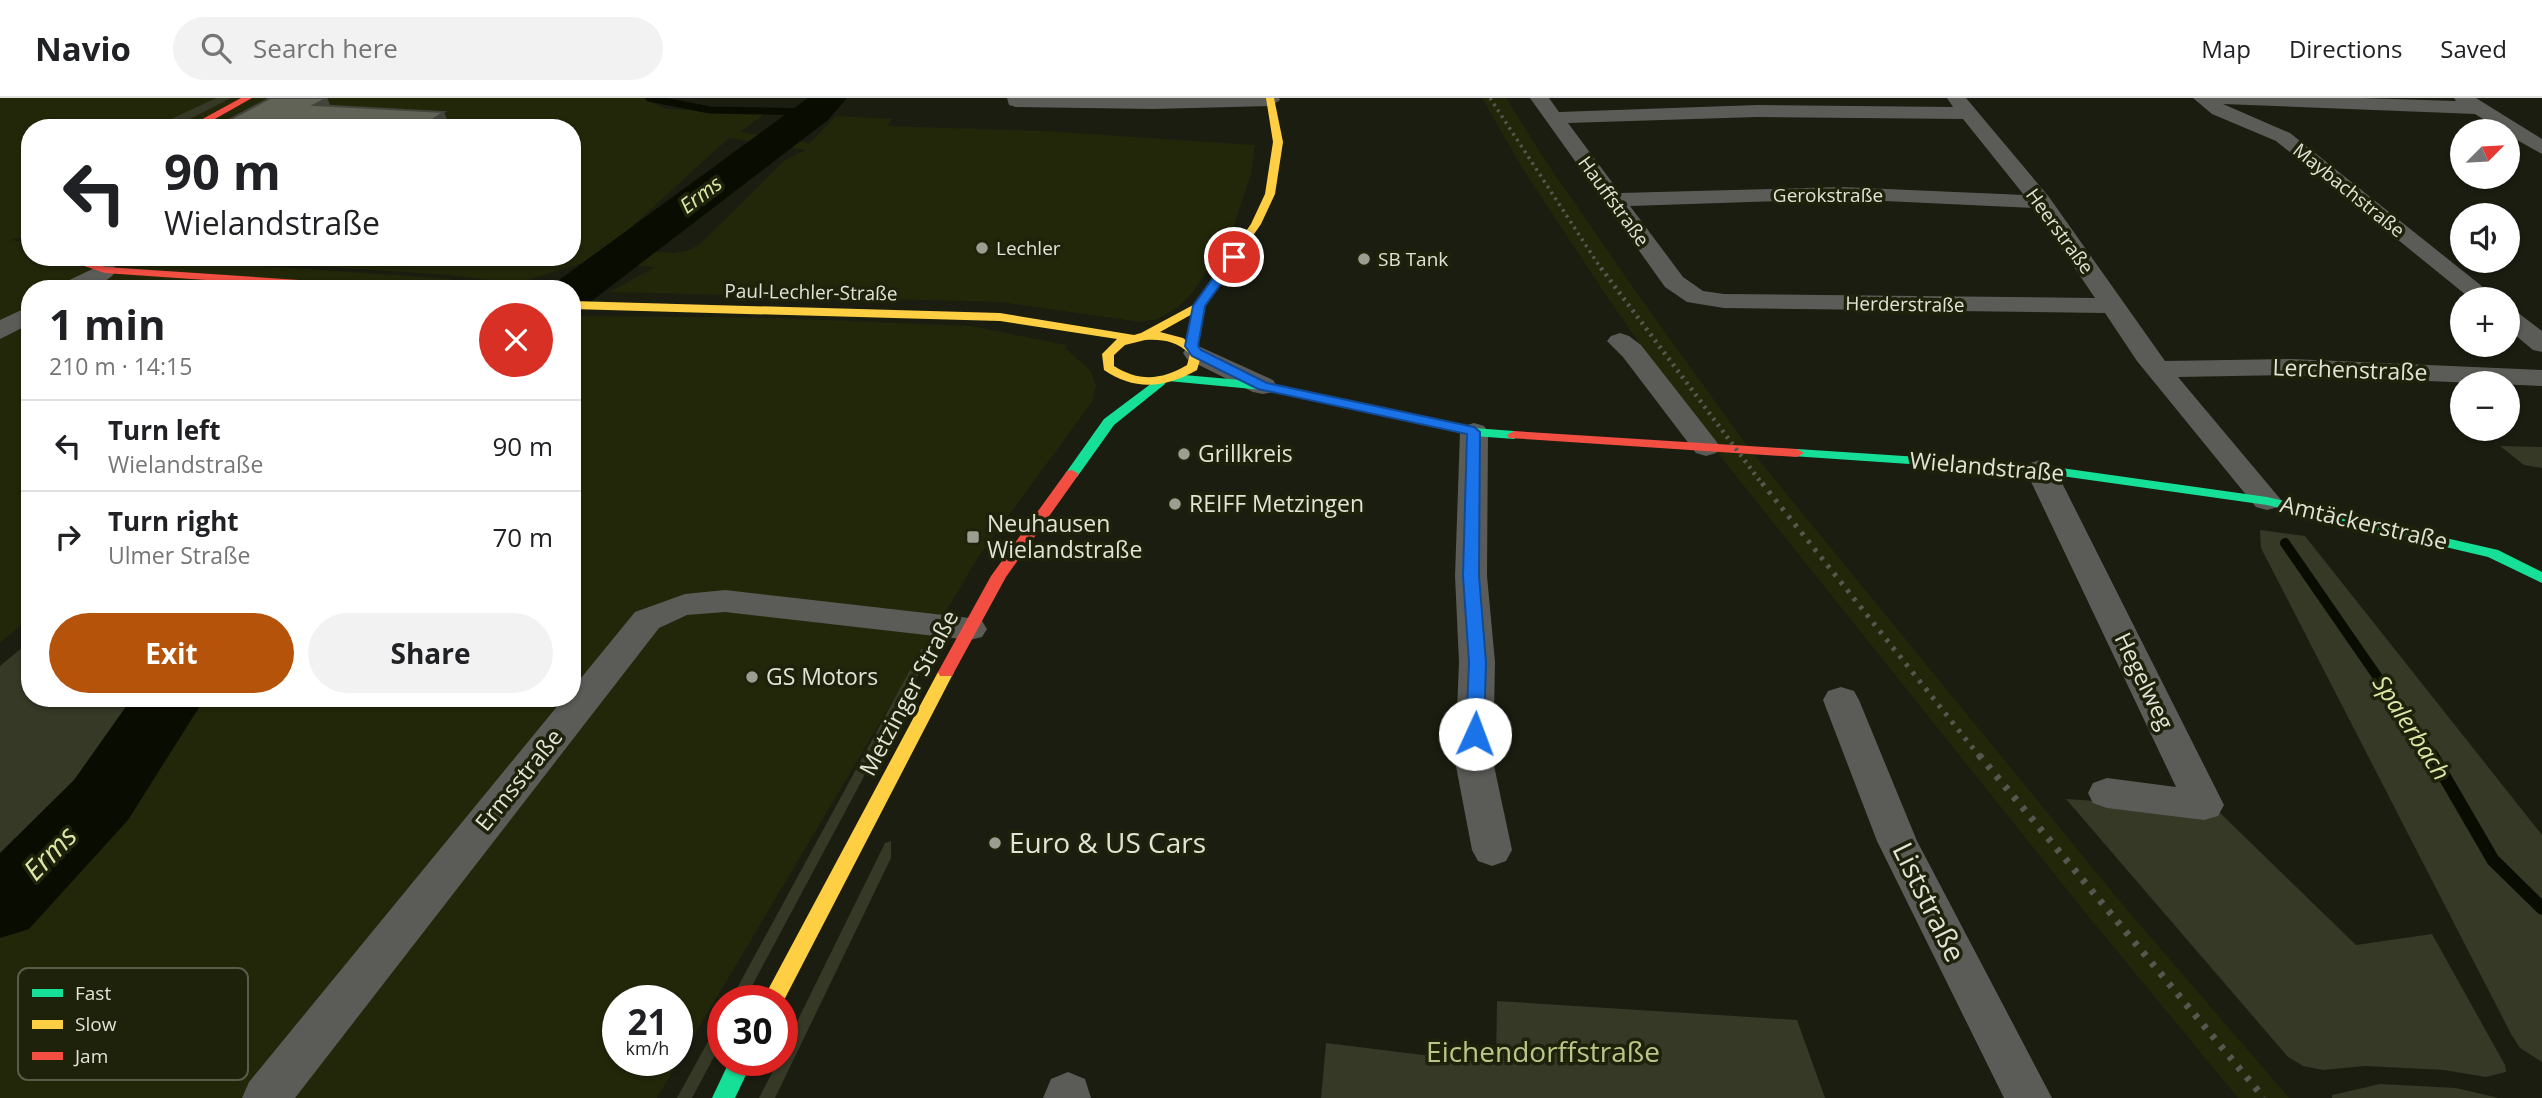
<!DOCTYPE html>
<html lang="en">
<head>
<meta charset="utf-8">
<style>
	body { margin:0; font-family:"Open Sans",sans-serif; background:#f2f2f2; color:#202124; height:100vh; display:flex; flex-direction:column; font-size:26px; white-space:nowrap }
	* { box-sizing:border-box; margin:0 }
	p { font-size:23px; color:#757577 }
	.icon { flex:none; width:38px; height:38px; fill:none; stroke:currentColor; stroke-width:2; stroke-linecap:round; stroke-linejoin:round }
	.map { position:relative; flex:1; overflow:hidden }
	.details { position:absolute; left:21px; top:182px; width:560px; height:427px; display:flex; flex-direction:column; background:#fff; border-radius:28px; box-shadow:0 2px 5px #0004 }
	.details>* { flex:none }
	.guide { position:absolute; left:21px; top:21px; width:560px; height:147px; border-radius:28px; box-shadow:0 2px 5px #0004; background:#fff; color:#202124; overflow:hidden }
	.needle { width:46px; rotate:66deg }
	.controls { position:absolute; left:2450px; top:21px; display:grid; gap:14px }
	.controls a { display:grid; place-items:center; width:70px; height:70px; border-radius:50%; background:#fff; box-shadow:0 2px 5px #0004; font-size:35px }
	.speed { position:absolute; left:602px; top:887px; display:flex; gap:14px; font-size:35px; font-weight:700; text-align:center }
	.speed>* { display:grid; place-content:center; width:91px; height:91px; border-radius:50%; background:#fff; box-shadow:0 2px 5px #0004; line-height:1 }
	.speed small { font-size:18px; font-weight:400 }
	.speed .limit { border:10px solid #d22; background:#fff; color:#111 }
	.pin { position:absolute; display:grid; place-items:center; width:60px; height:60px; color:#fff; margin:-30px; border:4px solid #fff; border-radius:50%; box-shadow:0 2px 7px #0007 }
	.me { position:absolute; width:77px; margin:-38px; rotate:2deg; stroke-linejoin:round; filter:drop-shadow(0 0 5px #0008) }
	.turn { display:flex; align-items:center; gap:24px; height:147px; padding:0 28px; font-size:32px }
	.turn .icon { width:91px; height:91px; stroke-width:2.5 }
	.turn b { display:block; font-size:49px; line-height:60px }
	.round { display:grid; place-items:center; flex:none; width:74px; height:74px; border-radius:37px; background:#f2f2f2 }
	.summary { display:flex; align-items:center; justify-content:space-between; height:119px; padding:0 28px }
	h1 { font-size:42px; font-weight:700; line-height:52px }
	.button { display:flex; gap:14px; margin-top:auto; padding:14px 28px }
	.button a { flex:1; height:80px; border-radius:42px; background:#b45309; color:#fff; font-size:28px; font-weight:700; line-height:80px; text-align:center }
	.button a+a { background:#f2f2f2; color:#202124 }
	ul { padding:0; list-style:none }
	li { display:flex; align-items:center; gap:21px; height:91px; padding:0 28px; border-top:2px solid #e0e0e0 }
	li div { flex:1 }
	li b { display:block; font-size:26px }
	li em { font-style:normal }
	header { display:flex; align-items:center; gap:42px; box-sizing:border-box; height:98px; padding:0 35px; background:#fff; border-bottom:2px solid #e0e0e0 }
	header strong { font-size:33px }
	nav { display:flex; gap:38px; margin-inline-start:auto; font-size:24px }
	.search { width:490px; height:63px; background:#f2f2f2; display:flex; align-items:center; gap:18px; box-sizing:border-box; padding:0 24px; border-radius:38px; color:#757577; font-size:26px }
	.map>svg:first-child { display:block }
	.built { fill:#22270a; fill-rule:evenodd }
	.green { fill:#353926 }
	.lines { fill:none; stroke-linecap:round; stroke-linejoin:round }
	.stream-far2 { stroke:#090c01; stroke-width:7 }
	.stream-far1 { stroke:#090c01; stroke-width:10 }
	.stream { stroke:#090c01; stroke-width:13 }
	.canal { fill:#090c01; fill-rule:evenodd }
	.river { fill:#090c01; fill-rule:evenodd }
	.street { fill:#5b5c57; fill-rule:evenodd }
	.fast { fill:#16e098; fill-rule:evenodd }
	.slow { fill:#ffcf43; fill-rule:evenodd }
	.jam { fill:#f24e42; fill-rule:evenodd }
	.rail-far3 { stroke:#565850; stroke-width:3.5; stroke-dasharray:2.5 4.5; stroke-linecap:butt }
	.rail-far2 { stroke:#565850; stroke-width:4.5; stroke-dasharray:2.5 5; stroke-linecap:butt }
	.rail-far1 { stroke:#565850; stroke-width:5; stroke-dasharray:3.5 7; stroke-linecap:butt }
	.rail { stroke:#565850; stroke-width:7; stroke-dasharray:4.5 9; stroke-linecap:butt }
	.shaded-wall { fill:#43453c }
	.building { fill:#606356; stroke:#43453c; stroke-width:2 }
	.route { fill:#1a73e8; stroke:#114b97; stroke-width:2 }
	.poi-dot { fill:#9b9e90; stroke:#1e220b; stroke-width:2.5 }
	.labels { text-anchor:middle; stroke-width:7; stroke-linejoin:round; paint-order:stroke }
	.far-street-label { font-size:19px; fill:#e0e3d5; stroke:#1e220b }
	.far-poi-label { font-size:19px; fill:#e0e3d5; stroke:#1e220b; text-anchor:start }
	.far-water-label { font-size:21px; font-style:italic; fill:#dae7a7; stroke:#1e220b }
	.street-label { font-size:23px; fill:#e0e3d5; stroke:#1e220b }
	.poi-label { font-size:23px; fill:#e0e3d5; stroke:#1e220b; text-anchor:start }
	.water-label { font-size:24px; font-style:italic; fill:#dae7a7; stroke:#1e220b }
	.near-poi-label { font-size:28px; fill:#e0e3d5; stroke:#1e220b; text-anchor:start }
	.near-water-label { font-size:28px; font-style:italic; fill:#dae7a7; stroke:#1e220b }
	.near-street-label { font-size:28px; fill:#e0e3d5; stroke:#1e220b }
	.near-park-label { font-size:28px; fill:#bac687; stroke:#1e220b }
	.key { fill:#1e220b; stroke:#585c48; stroke-width:2 }
	.key-label { font-size:19px; fill:#e0e3d5 }
</style>
</head>
<body>
<header>
<strong>Navio</strong>
<div class="search"><svg class="icon" aria-label="search" viewBox="0 0 24 24"><circle cx="10" cy="10" r="6"/><path d="M15 15l6 6"/></svg>Search here</div>
<nav><a>Map</a><a>Directions</a><a>Saved</a></nav>
</header>
<div class="map">
<svg width="2542" height="1000" viewBox="0 0 2542 1000">
	<rect width="100%" height="100%" fill="#1a1d10"/>
	<path class="built" d="M0 0H643L666 11 766 15 740 34 810 45 836 18 892 21 887 28 1044 33 1255 47 1251 76 1231 136 1193 194 1179 208 1158 221 1140 224 1001 204 609 194 655 169 583 165 517 185 449 177 171 159H572V30H30V138L10 142 30 144V159H136L452 181 440 191H30V520L0 545ZM729 40 806 52 785 62 701 145 689 152 674 155 607 151Z
		M1482 0H1506L1549 68 1637 195 1745 345 2118 801 2289 1000H2238L2084 813 1716 353 1607 199 1522 70Z
		M580 218 777 220 971 228 1067 247 1065 250 1090 272 1096 287 1092 304 979 458 657 1000H0V839L31 816 198 600H572V224ZM618 903H677V962H618Z"/>
	<path class="green" d="M216 0H231L184 24 182 29 152 30Z
		M2500 348 2542 349V370L2524 367Z
		M2260 432 2305 438 2542 737V964L2520 950 2511 936 2261 450Z
		M30 543V600H198L31 816 0 839V568Z
		M922 550 925 558 923 568 744 903H730Z
		M2066 701 2216 711 2356 847 2432 836 2505 967 2506 974 2486 979 2444 972 2365 968 2323 972 2303 968 2288 959Z
		M891 743V760L775 1000H759L778 963 782 962V954L885 745Z
		M1497 903 1797 922 1825 1000H1321L1326 945 1496 966Z
		M723 916V942L692 1000H677Z
		M2380 986 2456 990 2499 1000H2332V997Z"/>
	<g class="lines">
		<path class="stream-far2" d="M649 0 710 12 815 14"/>
		<path class="stream-far1" d="M2285 445 2433 659"/>
		<path class="stream" d="M2432 657 2493 762 2542 810"/>
		<path class="canal" d="M810 0H833L835 4 832 8C822 11 816 9 810 0Z"/>
		<path class="river" d="M808 0H847L828 22 589 205 572 209V191H551L555 185Z
			M132 600H205L128 722 29 831 0 840V755L74 682Z"/>
		<path class="street" d="M1007 0H1279L1280 2 1271 8 1153 11 1016 9 1009 7Z
			M1530 0H1549L1559 14 1757 7 1953 9 1947 0H1966L2049 99 2165 263 2292 261 2542 272V288L2292 277 2178 279 2282 403 2278 409 2267 412 2256 409 2137 263 2105 215 1724 210 1687 204 1665 189ZM1757 19 1963 21 2024 97 1841 89 1620 95 1568 25ZM1841 101 2034 110 2095 200 1724 196 1703 193 1683 179 1630 108Z
			M2193 0H2362L2456 3 2454 0H2476L2542 41V56L2508 37V33H2502L2475 16 2223 6 2290 35 2498 201H2471L2276 43 2212 16Z
			M105 165 113 167 117 172C104 191 79 191 58 191L61 186Z
			M30 208V226L0 241V222Z
			M2508 212 2517 214 2542 233V254L2533 252 2508 231Z
			M1620 235 1629 238 1641 247 1716 343 1720 349 1716 355 1706 358 1696 355 1623 259 1607 243 1611 238Z
			M1196 247 1273 282 1277 288 1273 294 1263 296 1253 294 1187 261 1183 255 1187 249Z
			M1474 325 1484 328 1488 334 1487 478 1495 564 1493 663 1512 752 1506 763 1492 768 1478 763 1472 752 1455 663 1459 564 1455 478 1460 334 1464 328Z
			M2040 362 2050 365 2055 371 2224 707 2218 718 2204 722 2107 710 2093 705 2088 695 2093 685 2107 680 2176 689 2025 371 2030 365Z
			M725 492 970 520 982 523 987 531 982 539 970 542 725 514 687 517 659 530 295 1000H242L249 984 564 600H572V591L635 514 685 496Z
			M1841 589 1854 593 1859 602 1917 743 2052 1000H2004L1877 743 1823 602 1828 593Z
			M1068 974 1085 981 1091 1000H1043L1051 981Z"/>
		<path class="fast" d="M1173 276 1263 284 1474 330 1514 333 1521 337 1514 341 1474 338 1263 292 1168 283V277Z
			M1160 279 1166 283 1165 286 1114 327 1077 379H1067L1065 376 1104 321Z
			M1797 351 2040 367 2267 399 2498 452 2542 474V485L2488 459 2267 407 2040 375 1792 358 1790 355 1792 352Z
			M730 962H753L735 1000H712Z"/>
		<path class="slow" d="M1266 0H1274L1283 44 1275 96 1261 126 1203 210 1160 234 1183 240 1202 255 1197 272C1166 290 1134 293 1104 272L1102 256 1117 241 1000 223 572 211V203L1000 215 1134 237 1141 235 1195 206 1251 126 1265 96 1273 44ZM1145 242C1163 241 1176 243 1190 256L1187 267C1162 282 1139 284 1114 268V257L1125 247Z
			M946 568 954 574 782 906V903H762L938 574Z"/>
		<path class="jam" d="M241 0H252L199 30H186Z
			M57 159H75L106 169 390 188 396 191H335L105 175Z
			M1514 333 1797 351 1804 355 1797 359 1509 340 1507 337Z
			M1072 372 1079 376 1006 479 952 578H940L938 574 991 478 1067 373Z"/>
		<path class="rail-far3" d="M1490 0 1602 172"/>
		<path class="rail-far2" d="M1601 170 1763 387"/>
		<path class="rail-far1" d="M1762 385 1980 659"/>
		<path class="rail" d="M1979 657 2264 1000"/>
	</g>
	<path class="shaded-wall" d="M327 0 334 15 314 7Z
		M444 14 450 29 449 30H420Z"/>
	<path class="building" d="M270 0H327L314 7 444 14 420 30H214Z"/>
	<path class="route" d="M1230 156 1240 159 1205 208 1198 248 1201 252 1267 285 1474 329 1480 334 1479 478 1486 564 1484 636 1481 641H1468L1466 636 1469 564 1463 478 1467 336 1258 291 1192 258 1185 248 1193 208Z"/>
	<g class="poi-dot">
		<circle cx="982" cy="150" r="7"/>
		<circle cx="1364" cy="161" r="7"/>
		<circle cx="1184" cy="356" r="7"/>
		<circle cx="1175" cy="406" r="7"/>
		<rect x="966" y="432" width="14" height="14" rx="3.5"/>
		<circle cx="752" cy="579" r="7"/>
		<circle cx="995" cy="745" r="7"/>
	</g>
	<g class="labels">
		<g class="far-street-label">
			<text transform="translate(2349 92) rotate(39)" y="7">Maybachstraße</text>
			<text x="1828" y="104">Gerokstraße</text>
			<text transform="translate(1614 103) rotate(54)" y="7">Hauffstraße</text>
			<text transform="translate(2060 133) rotate(54)" y="7">Heerstraße</text>
			<text transform="translate(811 194) rotate(1)" y="7">Paul-Lechler-Straße</text>
			<text transform="translate(1905 206) rotate(1)" y="7">Herderstraße</text>
		</g>
		<g class="far-poi-label">
			<text x="996" y="157">Lechler</text>
			<text x="1378" y="168">SB Tank</text>
		</g>
		<g class="far-water-label">
			<text transform="translate(701 97) rotate(-37)" y="7">Erms</text>
		</g>
		<g class="street-label">
			<text transform="translate(2350 272) rotate(2)" y="8">Lerchenstraße</text>
			<text transform="translate(1987 369) rotate(5)" y="8">Wielandstraße</text>
			<text transform="translate(2364 425) rotate(13)" y="8">Amtäckerstraße</text>
			<text transform="translate(2144 583) rotate(64)" y="8">Hegelweg</text>
			<text transform="translate(909 595) rotate(-62)" y="8">Metzinger Straße</text>
			<text transform="translate(519 682) rotate(-51)" y="8">Ermsstraße</text>
		</g>
		<g class="poi-label">
			<text x="1198" y="364">Grillkreis</text>
			<text x="1189" y="414">REIFF Metzingen</text>
			<text x="987" y="434">Neuhausen<tspan x="987" dy="26">Wielandstraße</tspan></text>
			<text x="766" y="587">GS Motors</text>
		</g>
		<g class="water-label">
			<text transform="translate(2411 630) rotate(57)" y="8">Spalerbach</text>
		</g>
		<g class="near-poi-label">
			<text x="1009" y="755">Euro &amp; US Cars</text>
		</g>
		<g class="near-water-label">
			<text transform="translate(50 755) rotate(-46)" y="10">Erms</text>
		</g>
		<g class="near-street-label">
			<text transform="translate(1929 804) rotate(64)" y="10">Liststraße</text>
		</g>
		<g class="near-park-label">
			<text x="1543" y="964">Eichendorffstraße</text>
		</g>
	</g>
	<rect x="18" y="870" width="230" height="112" rx="10" class="key"/>
	<rect x="32" y="891" width="31" height="8" fill="#16e098"/>
	<rect x="32" y="922" width="31" height="9" fill="#ffcf43"/>
	<rect x="32" y="954" width="31" height="8" fill="#f24e42"/>
	<g class="key-label">
		<text x="75" y="902">Fast</text>
		<text x="75" y="933">Slow</text>
		<text x="75" y="965">Jam</text>
	</g>
</svg>
<div class="controls">
<a><svg class="needle" viewBox="-14 -14 28 28"><path d="M0-13l5 13h-10z" fill="#e53935"/><path d="M0 13l5-13h-10z" fill="#757577"/></svg></a>
<a><svg class="icon" aria-label="sound" viewBox="0 0 24 24"><path d="M4 9h4l5-4v14l-5-4H4zM17 9q2 3 0 6"/></svg></a>
<a>+</a>
<a>−</a>
</div>
<div class="speed"><div>21<small>km/h</small></div><div class="limit">30</div></div>
<div class="pin" style="left:1234px;top:159px;background:#d93025"><svg class="icon" aria-label="arrive" viewBox="0 0 24 24"><path d="M6 21V4h12l-3 4 3 4H6"/></svg></div>
<svg class="me" style="left:1475px;top:636px" viewBox="-20 -20 40 40"><circle r="19" fill="#fff"/><path d="M0-13L10 11 0 6-10 11z" fill="#1a73e8"/></svg>
<div class="guide">
<div class="turn"><svg class="icon" aria-label="left" viewBox="0 0 24 24"><path d="M17 20v-9H6M10 6l-5 5 5 5"/></svg><div><b>90 m</b>Wielandstraße</div></div>
</div>
<section class="details">
<div class="summary"><div><h1>1 min</h1><p>210 m · 14:15</p></div><a class="round" style="background:#d93025;color:#fff"><svg class="icon" aria-label="close" viewBox="0 0 24 24"><path d="M6 6l12 12M18 6L6 18"/></svg></a></div>
<ul>
<li><svg class="icon" aria-label="left" viewBox="0 0 24 24"><path d="M17 20v-9H6M10 6l-5 5 5 5"/></svg><div><b>Turn left</b><p>Wielandstraße</p></div><em>90 m</em></li>
<li><svg class="icon" aria-label="right" viewBox="0 0 24 24"><path d="M7 20v-9h11M14 6l5 5-5 5"/></svg><div><b>Turn right</b><p>Ulmer Straße</p></div><em>70 m</em></li>
</ul>
<div class="button"><a>Exit</a><a>Share</a></div>
</section>
</div>
</body>
</html>
